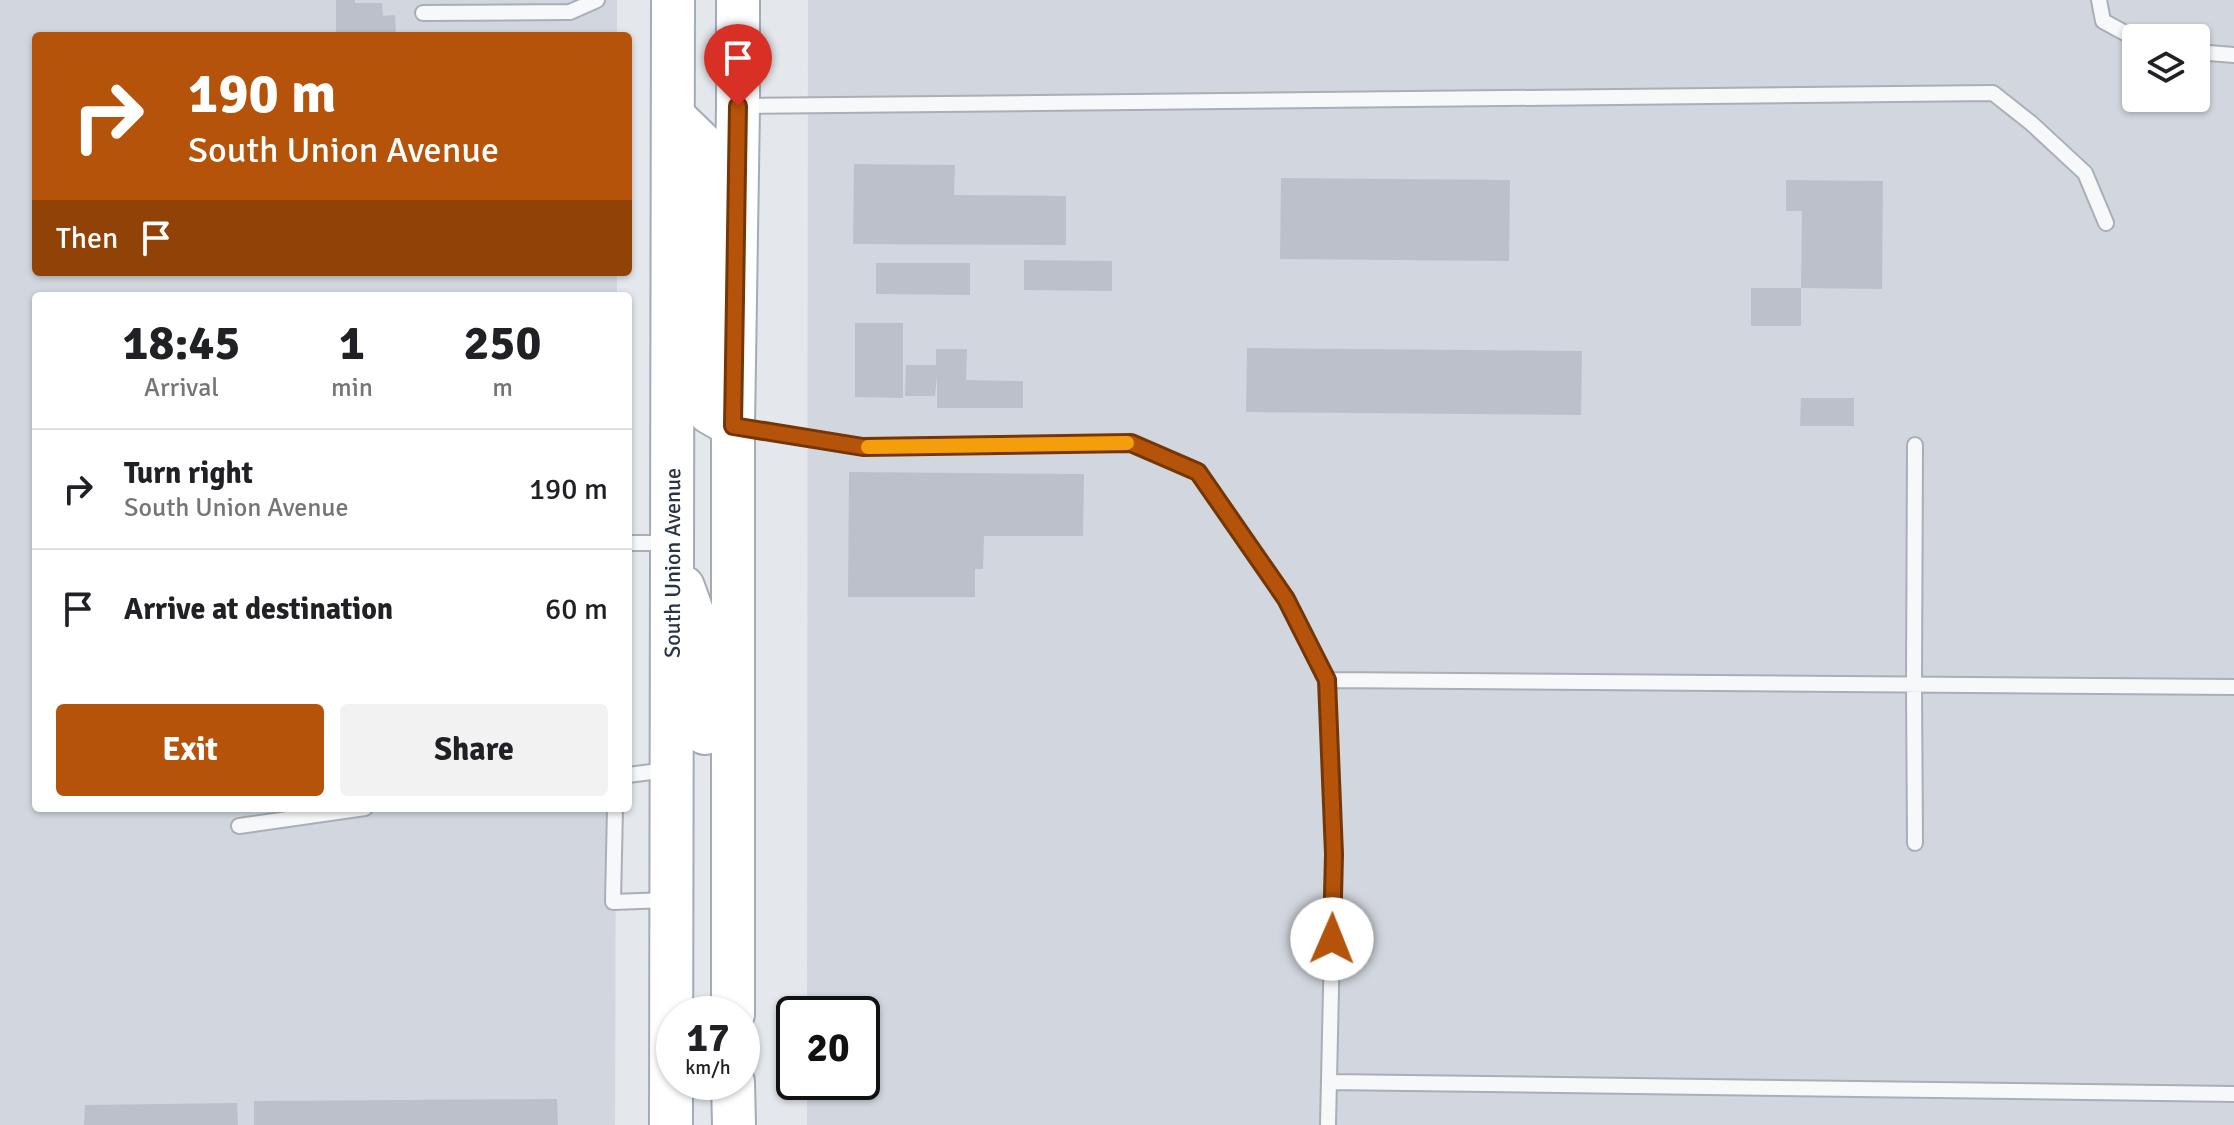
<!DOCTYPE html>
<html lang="en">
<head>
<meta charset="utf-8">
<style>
	body { margin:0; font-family:Signika,sans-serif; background:#f2f2f2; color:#202124; height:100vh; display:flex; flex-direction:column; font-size:30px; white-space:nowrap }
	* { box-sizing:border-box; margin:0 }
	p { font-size:26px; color:#757577 }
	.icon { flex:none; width:44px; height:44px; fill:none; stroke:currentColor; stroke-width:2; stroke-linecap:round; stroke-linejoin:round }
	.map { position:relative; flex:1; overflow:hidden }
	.details { position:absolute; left:32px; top:292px; width:600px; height:520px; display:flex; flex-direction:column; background:#fff; border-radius:8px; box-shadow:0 2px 6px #0004 }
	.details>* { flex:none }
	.hud { position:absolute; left:32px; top:32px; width:600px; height:244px; border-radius:8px; box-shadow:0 2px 6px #0004; background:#b45309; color:#fff; overflow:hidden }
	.buttons { position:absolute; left:2122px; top:24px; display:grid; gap:16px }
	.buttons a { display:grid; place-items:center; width:88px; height:88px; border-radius:8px; background:#fff; box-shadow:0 2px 6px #0004; font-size:40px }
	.speed { position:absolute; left:656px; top:996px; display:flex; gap:16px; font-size:40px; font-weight:700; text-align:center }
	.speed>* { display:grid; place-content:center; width:104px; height:104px; border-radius:50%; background:#fff; box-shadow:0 2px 6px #0004; line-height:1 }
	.speed small { font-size:20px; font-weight:400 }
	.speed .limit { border:4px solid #111; border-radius:12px; background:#fff; color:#111 }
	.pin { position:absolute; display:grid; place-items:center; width:68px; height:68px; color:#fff; margin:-82px -34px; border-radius:50% 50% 50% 0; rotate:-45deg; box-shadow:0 0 8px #0007 }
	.pin .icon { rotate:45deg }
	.me { position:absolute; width:88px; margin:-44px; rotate:1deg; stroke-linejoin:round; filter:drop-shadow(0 0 6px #0008) }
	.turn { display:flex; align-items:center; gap:28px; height:168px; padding:0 24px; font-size:36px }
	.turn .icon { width:104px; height:104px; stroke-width:2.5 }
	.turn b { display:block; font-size:56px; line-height:68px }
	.then { display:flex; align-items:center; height:76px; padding:0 24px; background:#0003; gap:16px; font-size:30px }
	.eta { display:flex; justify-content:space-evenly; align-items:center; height:136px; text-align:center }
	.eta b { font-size:48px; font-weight:700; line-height:56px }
	.primary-button { display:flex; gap:16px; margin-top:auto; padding:16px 24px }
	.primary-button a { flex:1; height:92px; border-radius:8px; background:#b45309; color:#fff; font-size:32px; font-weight:700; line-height:92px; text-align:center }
	.primary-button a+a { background:#f2f2f2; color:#202124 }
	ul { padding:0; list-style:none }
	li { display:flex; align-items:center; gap:24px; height:120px; padding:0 24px; border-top:2px solid #e0e0e0 }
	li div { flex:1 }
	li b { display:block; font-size:30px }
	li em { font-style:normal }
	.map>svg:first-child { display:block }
	.built { fill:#d2d6de; fill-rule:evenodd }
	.building { fill:#bbc0ca }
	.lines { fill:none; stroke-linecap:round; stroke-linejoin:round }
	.lane-casing { stroke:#a9aeb7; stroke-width:18 }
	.primary-casing { stroke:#a3abb8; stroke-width:46 }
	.lane { stroke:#f7f8fa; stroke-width:14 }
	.primary { stroke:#fff; stroke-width:42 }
	.route-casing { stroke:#753606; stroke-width:20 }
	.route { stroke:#b45309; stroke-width:14 }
	.slow { stroke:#f59e0b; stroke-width:14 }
	.labels { text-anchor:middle; stroke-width:6; stroke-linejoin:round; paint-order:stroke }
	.street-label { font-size:22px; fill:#2b3445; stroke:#f4f6f9 }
</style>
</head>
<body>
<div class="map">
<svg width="2234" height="1125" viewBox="0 0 2234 1125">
	<rect width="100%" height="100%" fill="#e4e7ec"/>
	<path class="built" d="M0 0H617V36H36V272H617V296H36V808H616L615 1125H0Z
		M808 0H2234V1125H807V1082H862V1014H807ZM2136 38H2196V98H2136Z"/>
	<path class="building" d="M336 0H355V3H382L383 16 395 15 396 36H336Z
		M854 164 955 165 954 195 1066 196V245L853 244Z
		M1281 178 1510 180 1509 261 1280 259Z
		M1786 180 1883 181 1882 289 1801 288 1802 211H1786Z
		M1024 260 1112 261V291L1024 290Z
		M876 263H970V295L876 294Z
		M1751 288H1801V326H1751Z
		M855 323H903V398L855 397Z
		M1247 348 1582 351 1581 415 1246 412Z
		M936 349H967L966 380 1023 381V408H937V375L935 396H905L906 365H936Z
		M1801 398H1854V426H1800Z
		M849 472 1084 474 1083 536H984L983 569H975V597H848Z
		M557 1099 558 1125H254V1101Z
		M237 1103 238 1125H84L85 1105Z"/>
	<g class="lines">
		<defs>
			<path id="lane" d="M2099 0 2103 21 2136 39
				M423 13 570 12 597 0
				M2196 52 2234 55
				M743 106 1993 93 2031 123 2085 173 2106 223
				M738 427 863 447 1131 443 1198 472 1286 599 1327 680 1334 854 1328 1125
				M628 543H668
				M1327 680 2234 687
				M628 775 667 770
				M615 808 613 902 667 900
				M239 826 365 808
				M1915 843 1914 685 1915 445
				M1329 1082 2234 1094"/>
			<g id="primary">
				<path d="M673 116 705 147 703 393 709 412 733 426"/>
				<path d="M683 587 703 642 705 733"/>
				<path d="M733 1014V426L738 106V0"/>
				<path d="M733 1082 734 1125"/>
				<path id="s1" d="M671 1125 673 0"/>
			</g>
		</defs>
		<use href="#lane" class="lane-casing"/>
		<use href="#primary" class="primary-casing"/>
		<use href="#lane" class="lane"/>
		<use href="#primary" class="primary"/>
	</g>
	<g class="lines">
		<defs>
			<path id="route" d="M738 106 733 426 863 447 1131 443 1198 472 1286 599 1327 680 1334 854 1332 939"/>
		</defs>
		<use href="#route" class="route-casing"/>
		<use href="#route" class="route"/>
		<path class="slow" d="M868 447 1127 443"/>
	</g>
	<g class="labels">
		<g class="street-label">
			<text dy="8" stroke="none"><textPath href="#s1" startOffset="562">South Union Avenue</textPath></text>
		</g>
	</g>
</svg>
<div class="buttons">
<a><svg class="icon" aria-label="layers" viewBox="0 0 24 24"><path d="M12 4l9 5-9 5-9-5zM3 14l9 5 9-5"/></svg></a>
</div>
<div class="speed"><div>17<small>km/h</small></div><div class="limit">20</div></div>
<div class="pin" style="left:738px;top:106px;background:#d93025"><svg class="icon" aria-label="arrive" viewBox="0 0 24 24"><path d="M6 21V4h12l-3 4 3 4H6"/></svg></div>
<svg class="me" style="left:1332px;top:939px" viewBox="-20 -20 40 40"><circle r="19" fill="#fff"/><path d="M0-13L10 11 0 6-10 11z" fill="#b45309"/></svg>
<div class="hud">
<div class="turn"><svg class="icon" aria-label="right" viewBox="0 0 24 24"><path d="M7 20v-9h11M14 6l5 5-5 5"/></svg><div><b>190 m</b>South Union Avenue</div></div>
<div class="then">Then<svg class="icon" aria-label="arrive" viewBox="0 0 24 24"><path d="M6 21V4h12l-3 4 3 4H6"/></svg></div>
</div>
<section class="details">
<div class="eta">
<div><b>18:45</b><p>Arrival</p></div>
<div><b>1</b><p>min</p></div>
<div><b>250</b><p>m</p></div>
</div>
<ul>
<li><svg class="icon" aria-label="right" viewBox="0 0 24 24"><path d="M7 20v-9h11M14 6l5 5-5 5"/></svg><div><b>Turn right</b><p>South Union Avenue</p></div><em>190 m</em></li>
<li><svg class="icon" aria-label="arrive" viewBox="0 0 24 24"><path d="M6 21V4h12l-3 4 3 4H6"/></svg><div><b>Arrive at destination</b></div><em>60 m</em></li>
</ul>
<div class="primary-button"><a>Exit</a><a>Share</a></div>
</section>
</div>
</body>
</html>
